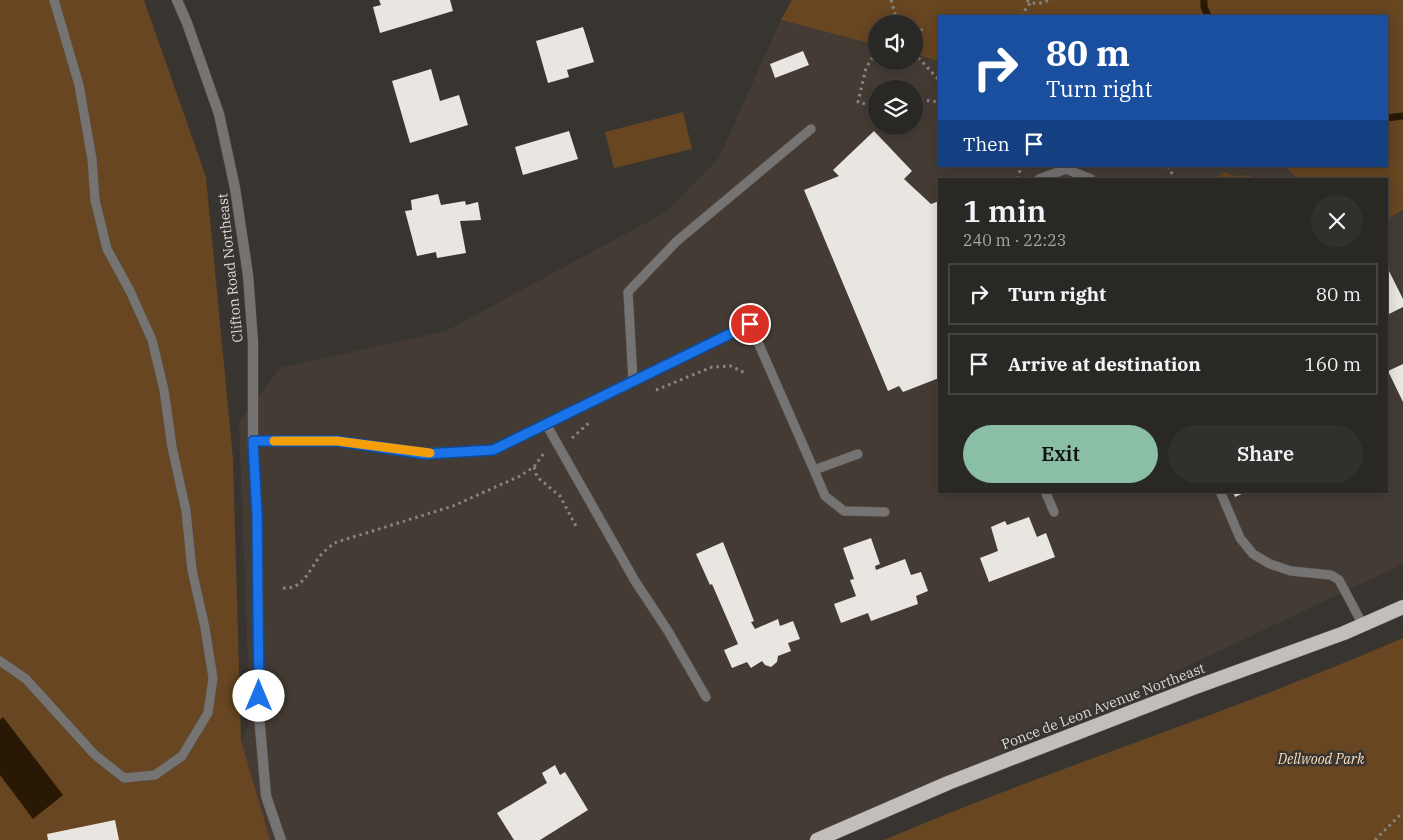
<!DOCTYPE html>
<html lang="en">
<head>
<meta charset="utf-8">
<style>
	body { margin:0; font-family:"IBM Plex Serif",serif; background:#32302d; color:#f1f3f6; height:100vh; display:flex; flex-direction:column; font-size:19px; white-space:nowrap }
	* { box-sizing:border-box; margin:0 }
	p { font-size:16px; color:#a5a6a7 }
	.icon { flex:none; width:28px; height:28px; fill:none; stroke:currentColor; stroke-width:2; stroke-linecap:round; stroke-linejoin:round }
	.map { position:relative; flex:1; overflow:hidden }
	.side { position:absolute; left:938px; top:178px; width:450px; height:315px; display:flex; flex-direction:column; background:#2a2825; border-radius:0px; box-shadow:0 2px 12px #0003,0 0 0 1px #464442 }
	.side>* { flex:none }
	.top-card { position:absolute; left:938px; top:15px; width:450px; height:152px; border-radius:0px; box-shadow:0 2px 12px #0003,0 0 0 1px #464442; background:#1a4fa0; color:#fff; overflow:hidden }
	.controls { position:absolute; left:868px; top:15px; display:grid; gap:10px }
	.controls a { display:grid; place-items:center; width:55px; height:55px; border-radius:50%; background:#2a2825; box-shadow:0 2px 12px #0003,0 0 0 1px #464442; font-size:25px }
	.pin { position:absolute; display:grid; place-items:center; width:42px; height:42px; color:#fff; margin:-21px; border:2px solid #fff; border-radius:50%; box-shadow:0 1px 5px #0007 }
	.me { position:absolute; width:55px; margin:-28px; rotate:0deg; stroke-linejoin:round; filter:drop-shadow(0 0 4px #0008) }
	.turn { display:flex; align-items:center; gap:18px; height:105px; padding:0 25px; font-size:22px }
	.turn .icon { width:65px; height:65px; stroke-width:2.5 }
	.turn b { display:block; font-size:35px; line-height:42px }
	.then { display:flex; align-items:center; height:48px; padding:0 25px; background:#0003; gap:10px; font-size:19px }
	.round { display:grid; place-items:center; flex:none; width:52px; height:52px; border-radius:26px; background:#32302d }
	.headline { display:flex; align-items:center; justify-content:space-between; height:85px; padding:0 25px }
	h1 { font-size:30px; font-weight:600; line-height:38px }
	.primary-button { display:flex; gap:10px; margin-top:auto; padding:10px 25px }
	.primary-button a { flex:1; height:58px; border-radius:30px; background:#8abfa5; color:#111; font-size:20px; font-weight:600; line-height:58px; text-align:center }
	.primary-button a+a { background:#32302d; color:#f1f3f6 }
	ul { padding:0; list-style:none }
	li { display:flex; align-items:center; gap:15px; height:62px; margin:0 10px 8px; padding:0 15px; border:2px solid #464442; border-radius:0px }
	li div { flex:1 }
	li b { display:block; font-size:19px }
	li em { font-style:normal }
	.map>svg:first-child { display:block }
	.built { fill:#443c34; fill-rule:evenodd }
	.green { fill:#674621 }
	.water { fill:#291804 }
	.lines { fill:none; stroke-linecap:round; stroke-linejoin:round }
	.stream { stroke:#291804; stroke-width:7 }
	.building { fill:#e9e5e0 }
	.service-casing { stroke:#56534f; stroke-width:10 }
	.tertiary-casing { stroke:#56534f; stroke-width:11 }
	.trunk-casing { stroke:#56534f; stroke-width:15 }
	.path { stroke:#888682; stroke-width:3; stroke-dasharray:2.5 4; stroke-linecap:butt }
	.service { stroke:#767473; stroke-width:9 }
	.tertiary { stroke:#767473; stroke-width:10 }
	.trunk { stroke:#c2bebb; stroke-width:14 }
	.route-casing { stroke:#114b97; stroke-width:12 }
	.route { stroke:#1a73e8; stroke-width:9 }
	.slow { stroke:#f59e0b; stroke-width:9 }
	.labels { text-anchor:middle; stroke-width:5; stroke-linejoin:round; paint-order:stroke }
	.street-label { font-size:14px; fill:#dddbd8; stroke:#383531 }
	.park-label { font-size:14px; font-style:italic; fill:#fddebe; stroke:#383531 }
</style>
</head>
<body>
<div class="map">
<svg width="1403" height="840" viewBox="0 0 1403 840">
	<rect width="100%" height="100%" fill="#383531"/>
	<path class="built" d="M781 20 876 45V61H914V54L939 61V166H1285L1297 179H939V491H1386V220L1403 210V564L819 840H0V692L225 792 250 719 239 422 280 368 446 331 666 212 719 158ZM876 89H914V126H876Z"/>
	<path class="green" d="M0 0H144L206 177 233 459 241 740 270 840H0Z
		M792 0H1403V210L1386 220V179H1297L1285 166H1386V16H939V61L914 54V24H876V45L781 20Z
		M683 112 692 149 614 168 605 132Z
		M1224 172 1235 176 1250 175 1253 179H1202L1217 177Z
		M1403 638V840H884C1055 767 1233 712 1403 638Z"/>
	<path class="water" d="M3 717 63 795 33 819 0 775V720Z"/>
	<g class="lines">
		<path class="stream" d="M1204 0V7L1208 16
			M1386 118 1403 116"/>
	</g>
	<path class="building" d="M379 0H450L453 11 380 33 373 7 381 5Z
		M583 27 594 62 567 70 569 77 548 83 536 41Z
		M803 51 809 65 775 78 770 64Z
		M431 69 440 101 459 95 468 125 410 143 392 81Z
		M569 131 578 159 523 175 515 147Z
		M874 131 912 171 904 179 931 204 939 201V378L903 392 899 386 888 391 804 190 839 176 833 170Z
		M438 194 441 205 465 201 466 205 478 202 481 220 460 221 466 253 437 258 436 252 417 256 405 211 412 210 411 200Z
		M1386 265 1403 299V307L1387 315Z
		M1403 364V402L1388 371Z
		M1233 491H1248L1235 497Z
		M1029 517 1037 537 1046 533 1055 557 989 582 980 558 998 551 991 527 1005 521 1007 525Z
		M871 538 880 564 875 566 876 570 905 559 911 575 921 572 928 591 916 596 918 604 871 621 868 613 841 623 834 604 856 596 850 580 854 579 843 548Z
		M723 542 754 621 751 622 755 629 778 619 780 626 793 621 800 639 788 643 791 651 778 656 777 662 771 667 765 665 762 661 751 668 747 662 732 668 724 650 738 644 712 584 710 585 696 554Z
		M555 765 560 775 565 772 588 810 540 840H514L497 813 547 783 542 773Z
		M115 820 119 840H48L47 834Z"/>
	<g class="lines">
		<defs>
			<path id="service" d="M1039 179 1066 169 1091 179
				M633 381 628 292 677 241 811 129
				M546 424 635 581 668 631 706 697
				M253 441H337L425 453 493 450 750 324 814 470
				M858 454 814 470 825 496 844 511 885 512
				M1045 491 1054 512
				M1220 491 1240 538 1253 554 1270 564 1291 571 1331 575 1339 580 1363 625
				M0 661 26 679 94 754 124 778 155 775 182 756 208 713 213 678 205 628 192 570 186 511 172 447 164 390 152 340 130 291 107 249 95 200 92 159 79 85 54 0"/>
			<path id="tertiary" d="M177 0 187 23 219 114 235 188 248 275 253 342V441L257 513 259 715 266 796 281 840"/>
			<path id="trunk" d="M817 840 948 783 1193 688 1344 633 1403 607"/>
		</defs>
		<use href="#service" class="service-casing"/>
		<use href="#tertiary" class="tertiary-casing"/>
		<use href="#trunk" class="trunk-casing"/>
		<path class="path" d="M891 0 898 24
			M1027 0C1032 5 1042 4 1048 0
			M1021 16 1030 3
			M914 32 925 29
			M876 52 866 68 858 102 876 107
			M914 53 939 80
			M914 99 939 102
			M1168 166 1175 179
			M1018 179 1021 166
			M656 390 712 367 731 366 745 373
			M572 438 591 421
			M534 467 537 477 560 496 577 528
			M283 588C303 590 309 570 320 556 324 551 330 547 334 543L453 506 520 476 534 467 544 453
			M1375 840 1403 812"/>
		<use href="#service" class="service"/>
		<use href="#tertiary" class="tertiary"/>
		<use href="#trunk" class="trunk"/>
	</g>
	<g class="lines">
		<defs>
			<path id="route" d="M259 696 257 513 253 441H337L425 454 493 450 750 324"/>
		</defs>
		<use href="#route" class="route-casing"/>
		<use href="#route" class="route"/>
		<path class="slow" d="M274 441H337L430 453"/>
	</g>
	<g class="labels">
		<g class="street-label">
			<text transform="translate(230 268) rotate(-96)" y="5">Clifton Road Northeast</text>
			<text transform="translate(1103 706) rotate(-21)" y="5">Ponce de Leon Avenue Northeast</text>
		</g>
		<g class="park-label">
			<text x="1321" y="764">Dellwood Park</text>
		</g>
	</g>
</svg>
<div class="controls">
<a><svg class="icon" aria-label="sound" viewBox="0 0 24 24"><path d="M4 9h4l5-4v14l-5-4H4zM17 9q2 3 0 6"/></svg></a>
<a><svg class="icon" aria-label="layers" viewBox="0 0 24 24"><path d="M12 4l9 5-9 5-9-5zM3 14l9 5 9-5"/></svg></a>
</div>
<div class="pin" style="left:750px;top:324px;background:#d93025"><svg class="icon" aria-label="arrive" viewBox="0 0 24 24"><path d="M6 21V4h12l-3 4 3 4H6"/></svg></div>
<svg class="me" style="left:259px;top:696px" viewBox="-20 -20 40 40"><circle r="19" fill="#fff"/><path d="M0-13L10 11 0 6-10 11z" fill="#1a73e8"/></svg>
<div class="top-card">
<div class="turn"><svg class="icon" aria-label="right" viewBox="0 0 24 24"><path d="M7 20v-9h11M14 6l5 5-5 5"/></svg><div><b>80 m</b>Turn right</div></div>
<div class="then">Then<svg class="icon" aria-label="arrive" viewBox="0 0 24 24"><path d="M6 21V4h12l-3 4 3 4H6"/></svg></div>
</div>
<section class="side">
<div class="headline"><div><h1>1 min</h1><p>240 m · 22:23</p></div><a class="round"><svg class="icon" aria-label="close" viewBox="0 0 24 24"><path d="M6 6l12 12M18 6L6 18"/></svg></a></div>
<ul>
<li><svg class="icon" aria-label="right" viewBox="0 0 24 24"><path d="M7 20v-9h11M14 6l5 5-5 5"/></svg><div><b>Turn right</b></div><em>80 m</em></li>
<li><svg class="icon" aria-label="arrive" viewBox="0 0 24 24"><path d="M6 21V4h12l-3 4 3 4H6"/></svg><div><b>Arrive at destination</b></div><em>160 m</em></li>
</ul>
<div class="primary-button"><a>Exit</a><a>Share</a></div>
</section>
</div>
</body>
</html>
